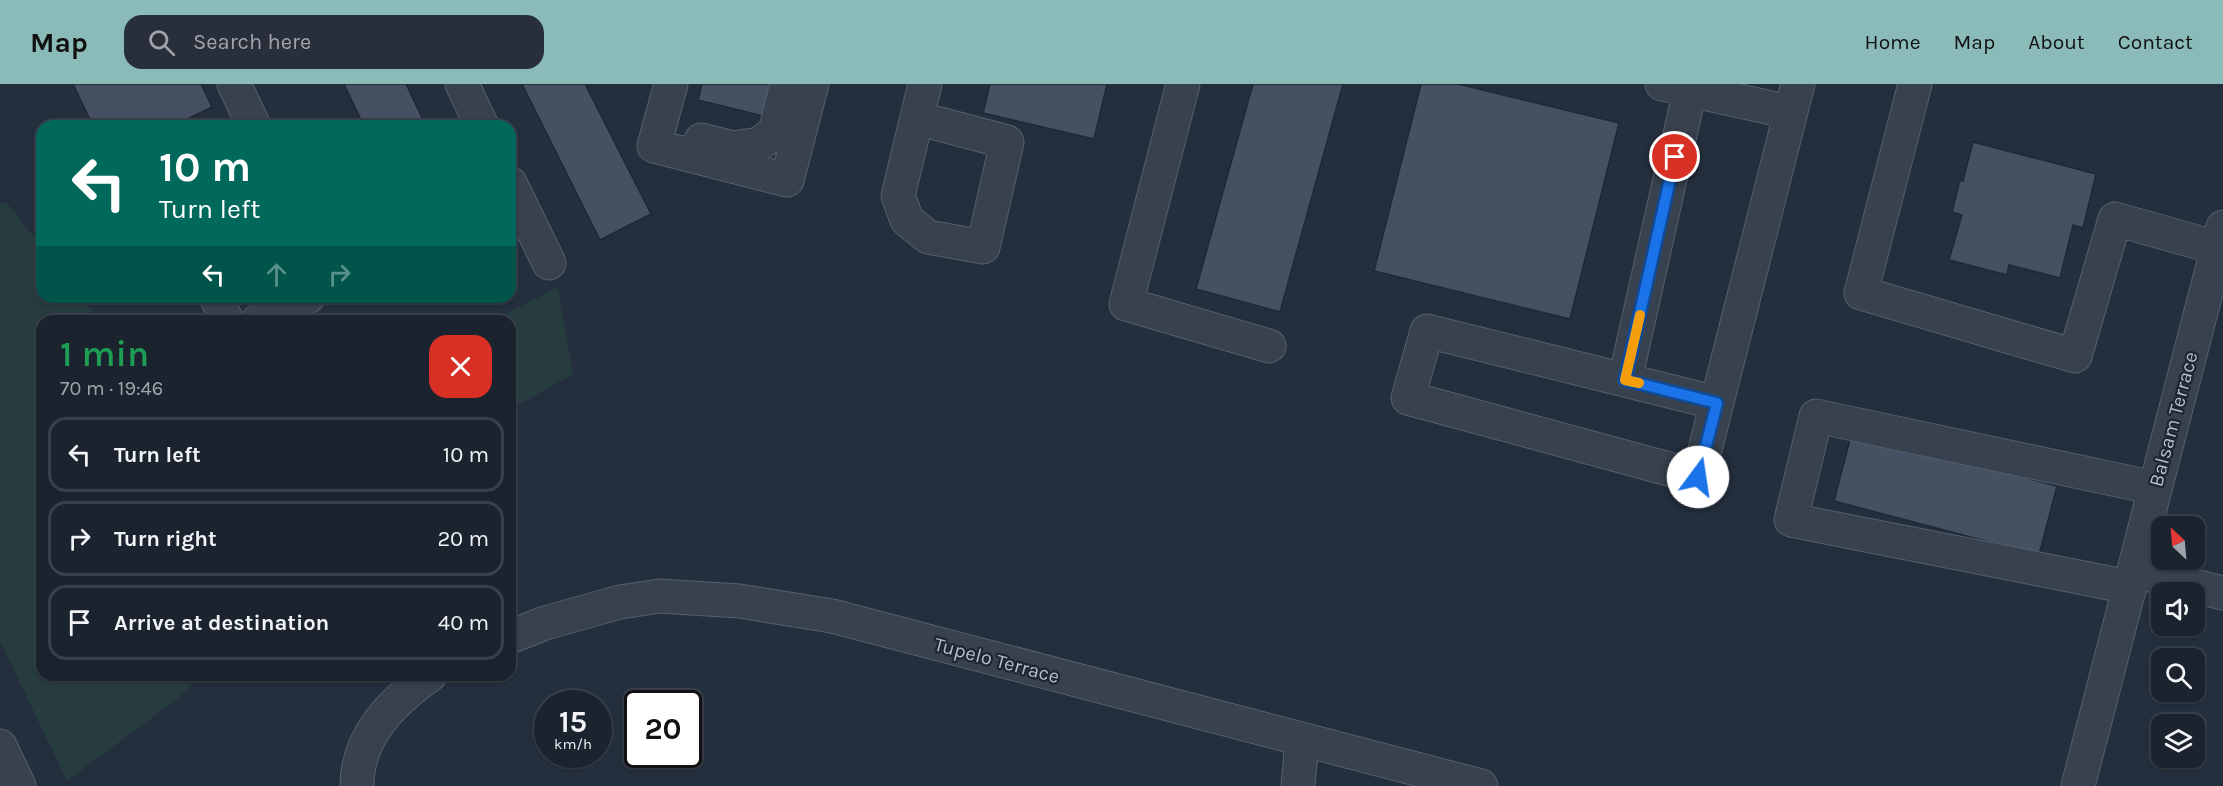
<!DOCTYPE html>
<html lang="en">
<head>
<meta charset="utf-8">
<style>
	body { margin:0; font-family:Karla,sans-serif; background:#282f3a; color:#f1f3f6; height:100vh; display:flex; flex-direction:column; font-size:22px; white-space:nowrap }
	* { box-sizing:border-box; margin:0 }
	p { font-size:20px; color:#a0a4aa }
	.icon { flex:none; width:33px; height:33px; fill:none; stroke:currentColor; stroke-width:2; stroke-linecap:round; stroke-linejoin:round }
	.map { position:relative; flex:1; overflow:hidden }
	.details { position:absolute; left:36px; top:231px; width:480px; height:366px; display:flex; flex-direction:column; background:#1b232e; border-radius:18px; box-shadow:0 2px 4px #0004,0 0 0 2px #39404a }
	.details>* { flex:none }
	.hud { position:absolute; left:36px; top:36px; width:480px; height:183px; border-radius:18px; box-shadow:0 2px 4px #0004,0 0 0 2px #39404a; background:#00695c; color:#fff; overflow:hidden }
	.needle { width:39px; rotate:334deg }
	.fabs { position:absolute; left:2151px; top:432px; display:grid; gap:12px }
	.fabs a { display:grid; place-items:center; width:54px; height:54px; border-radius:12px; background:#1b232e; box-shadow:0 2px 4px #0004,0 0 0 2px #39404a; font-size:30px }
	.speed { position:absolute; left:534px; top:606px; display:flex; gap:12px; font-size:30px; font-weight:700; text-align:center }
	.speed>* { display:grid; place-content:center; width:78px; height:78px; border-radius:50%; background:#1b232e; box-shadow:0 2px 4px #0004,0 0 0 2px #39404a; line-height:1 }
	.speed small { font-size:15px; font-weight:400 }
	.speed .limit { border:3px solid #111; border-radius:9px; background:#fff; color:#111 }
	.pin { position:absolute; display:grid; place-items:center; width:51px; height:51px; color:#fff; margin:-26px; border:3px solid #fff; border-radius:50%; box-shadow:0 2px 6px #0007 }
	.me { position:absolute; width:66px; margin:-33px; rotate:14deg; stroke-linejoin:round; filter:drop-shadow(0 0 4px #0008) }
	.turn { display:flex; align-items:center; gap:21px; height:126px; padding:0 24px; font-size:27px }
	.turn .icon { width:78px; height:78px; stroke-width:2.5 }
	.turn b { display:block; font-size:42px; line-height:51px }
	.lanes { display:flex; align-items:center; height:57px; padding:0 24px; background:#0003; justify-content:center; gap:30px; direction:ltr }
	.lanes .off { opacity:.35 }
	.round { display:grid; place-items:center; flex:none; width:63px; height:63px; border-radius:18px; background:#282f3a }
	.summary { display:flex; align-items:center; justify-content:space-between; height:102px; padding:0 24px }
	h1 { font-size:36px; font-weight:600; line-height:45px; color:#1e9e55 }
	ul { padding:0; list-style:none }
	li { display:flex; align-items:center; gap:18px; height:75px; margin:0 12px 9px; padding:0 12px; border:3px solid #39404a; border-radius:18px }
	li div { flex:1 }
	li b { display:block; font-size:22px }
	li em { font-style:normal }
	header { display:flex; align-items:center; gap:36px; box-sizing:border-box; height:84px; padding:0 30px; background:#8bbbb9; color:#111 }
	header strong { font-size:28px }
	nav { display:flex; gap:33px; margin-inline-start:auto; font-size:21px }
	.search { width:420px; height:54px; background:#282f3a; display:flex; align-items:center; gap:15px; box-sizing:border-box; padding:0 21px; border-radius:18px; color:#a0a4aa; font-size:22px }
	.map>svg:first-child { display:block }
	.green { fill:#263c3f }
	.building { fill:#455162; stroke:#1f2835; stroke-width:1.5 }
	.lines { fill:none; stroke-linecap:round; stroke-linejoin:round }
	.minor-casing { stroke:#565f6c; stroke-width:35 }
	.minor { stroke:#38414e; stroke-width:33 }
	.route-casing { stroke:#114b97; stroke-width:15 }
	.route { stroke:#1a73e8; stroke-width:10 }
	.slow { stroke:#f59e0b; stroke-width:10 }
	.labels { text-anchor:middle; stroke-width:4.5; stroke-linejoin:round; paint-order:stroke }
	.street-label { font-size:20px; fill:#b4bcc9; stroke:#1d2633 }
</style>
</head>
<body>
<header>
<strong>Map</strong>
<div class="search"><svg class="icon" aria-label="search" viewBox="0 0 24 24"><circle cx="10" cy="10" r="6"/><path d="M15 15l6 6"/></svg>Search here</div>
<nav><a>Home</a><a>Map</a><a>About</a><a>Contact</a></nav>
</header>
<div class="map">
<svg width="2223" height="702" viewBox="0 0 2223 702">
	<rect width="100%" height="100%" fill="#242f3e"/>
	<path class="green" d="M6 118 42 163V213H81L100 237H42V591H201L180 613 67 697 0 557V120Z
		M558 203 573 290 510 326V237H492Z"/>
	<path class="building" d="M73 0H201L212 23 173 42H93Z
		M344 0H406L426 42H364Z
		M522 0H585L651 130 600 156Z
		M702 0H771L763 32 698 16Z
		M990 0H1107L1094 55 983 29Z
		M1253 0H1343L1280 228 1196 205Z
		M1421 0H1458L1619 39 1570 235 1374 187Z
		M1973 58 2096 90 2083 144 2073 141 2060 194 2009 181 2007 191 1949 176 1962 131 1952 128 1960 96 1963 97Z
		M1852 348 2057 402 2039 471 1834 417Z"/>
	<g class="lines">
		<defs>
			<path id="minor" d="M234 0 254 42
				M462 0 482 42
				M671 0 654 62 787 96 812 0
				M1183 0 1126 220 1269 262
				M1662 0 1790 28
				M1915 0 1861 209 2075 272 2115 135 2218 164
				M917 34 1007 58 983 163 928 153 907 136 898 112 925 0
				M701 56 733 64 759 60 775 48 787 0
				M510 99 549 179
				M216 213 227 237
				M258 237 308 213
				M1625 296 1690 6
				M1717 319 1427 247 1408 314 1698 393 1798 0
				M2134 487 2223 509
				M2129 503 1791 436 1816 332 2155 404
				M510 553 545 539 620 518 660 512 739 517 832 532 1481 702
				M0 662 19 702
				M357 702C357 652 392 618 430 591
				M1298 702 1302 656
				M2078 702 2223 143"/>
		</defs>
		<use href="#minor" class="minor-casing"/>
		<use href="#minor" class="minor"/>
	</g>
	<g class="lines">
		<defs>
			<path id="route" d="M1675 73 1625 296 1717 319 1698 393"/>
		</defs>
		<use href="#route" class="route-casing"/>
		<use href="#route" class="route"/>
		<path class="slow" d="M1639 299 1625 296 1640 231"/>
	</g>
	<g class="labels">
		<g class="street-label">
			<text transform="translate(2173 335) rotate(-75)" y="7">Balsam Terrace</text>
			<text transform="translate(997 576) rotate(15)" y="7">Tupelo Terrace</text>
		</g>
	</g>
</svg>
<div class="fabs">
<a><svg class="needle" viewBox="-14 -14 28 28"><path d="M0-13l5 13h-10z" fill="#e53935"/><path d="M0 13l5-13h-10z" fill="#a0a4aa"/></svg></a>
<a><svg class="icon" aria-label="sound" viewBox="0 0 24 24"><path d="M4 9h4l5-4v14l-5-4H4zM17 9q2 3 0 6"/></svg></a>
<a><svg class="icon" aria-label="search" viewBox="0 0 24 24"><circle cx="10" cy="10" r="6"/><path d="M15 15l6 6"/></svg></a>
<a><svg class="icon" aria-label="layers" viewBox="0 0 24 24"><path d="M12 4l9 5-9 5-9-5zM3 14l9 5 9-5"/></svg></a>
</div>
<div class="speed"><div>15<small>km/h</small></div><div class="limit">20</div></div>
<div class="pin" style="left:1675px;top:73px;background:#d93025"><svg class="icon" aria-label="arrive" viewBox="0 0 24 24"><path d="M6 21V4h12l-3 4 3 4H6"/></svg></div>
<svg class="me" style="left:1698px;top:393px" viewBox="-20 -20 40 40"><circle r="19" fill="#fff"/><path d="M0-13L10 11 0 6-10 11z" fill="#1a73e8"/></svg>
<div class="hud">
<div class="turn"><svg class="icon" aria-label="left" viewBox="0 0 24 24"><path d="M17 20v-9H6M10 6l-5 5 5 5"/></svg><div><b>10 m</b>Turn left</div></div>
<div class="lanes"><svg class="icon" aria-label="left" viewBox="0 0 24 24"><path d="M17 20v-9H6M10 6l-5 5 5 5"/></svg><svg class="icon off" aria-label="ahead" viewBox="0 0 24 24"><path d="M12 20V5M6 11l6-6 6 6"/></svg><svg class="icon off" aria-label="right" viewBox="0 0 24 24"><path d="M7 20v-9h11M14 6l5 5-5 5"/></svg></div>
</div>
<section class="details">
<div class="summary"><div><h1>1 min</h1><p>70 m · 19:46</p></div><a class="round" style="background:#d93025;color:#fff"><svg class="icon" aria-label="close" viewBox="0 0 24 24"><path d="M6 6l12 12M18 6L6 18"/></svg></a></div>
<ul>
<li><svg class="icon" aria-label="left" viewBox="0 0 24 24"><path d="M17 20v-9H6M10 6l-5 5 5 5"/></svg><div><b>Turn left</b></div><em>10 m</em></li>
<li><svg class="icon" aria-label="right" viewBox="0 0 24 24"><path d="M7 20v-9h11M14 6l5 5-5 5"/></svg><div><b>Turn right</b></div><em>20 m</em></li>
<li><svg class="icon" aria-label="arrive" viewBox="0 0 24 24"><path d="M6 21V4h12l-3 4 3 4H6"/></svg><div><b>Arrive at destination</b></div><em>40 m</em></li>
</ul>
</section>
</div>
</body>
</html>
